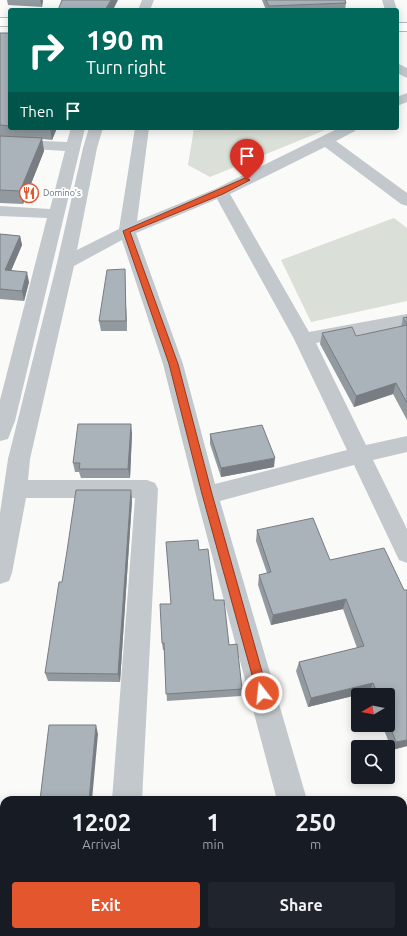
<!DOCTYPE html>
<html lang="en">
<head>
<meta charset="utf-8">
<style>
	body { margin:0; font-family:Ubuntu,sans-serif; background:#20242c; color:#f1f3f6; height:100vh; display:flex; flex-direction:column; font-size:15px; white-space:nowrap }
	* { box-sizing:border-box; margin:0 }
	p { font-size:13px; color:#9ea1a6 }
	.icon { flex:none; width:22px; height:22px; fill:none; stroke:currentColor; stroke-width:2; stroke-linecap:round; stroke-linejoin:round }
	.map { position:relative; flex:1; overflow:hidden }
	.details { position:absolute; left:0px; top:796px; width:407px; height:140px; display:flex; flex-direction:column; background:#171b24; border-radius:12px 12px 0 0; box-shadow:0 2px 10px #0003 }
	.details>* { flex:none }
	.banner { position:absolute; left:8px; top:8px; width:391px; height:122px; border-radius:4px; box-shadow:0 2px 10px #0003; background:#00695c; color:#fff; overflow:hidden }
	.needle { width:26px; rotate:261deg }
	.fabs { position:absolute; left:351px; top:688px; display:grid; gap:8px }
	.fabs a { display:grid; place-items:center; width:44px; height:44px; border-radius:4px; background:#171b24; box-shadow:0 2px 10px #0003; font-size:20px }
	.pin { position:absolute; display:grid; place-items:center; width:34px; height:34px; color:#fff; margin:-41px -17px; border-radius:50% 50% 50% 0; rotate:-45deg; box-shadow:0 0 4px #0007 }
	.pin .icon { rotate:45deg }
	.me { position:absolute; width:44px; margin:-22px; rotate:344deg; stroke-linejoin:round; filter:drop-shadow(0 0 3px #0008) }
	.turn { display:flex; align-items:center; gap:14px; height:84px; padding:0 12px; font-size:18px }
	.turn .icon { width:52px; height:52px; stroke-width:2.5 }
	.turn b { display:block; font-size:28px; line-height:34px }
	.then { display:flex; align-items:center; height:38px; padding:0 12px; background:#0003; gap:8px; font-size:15px }
	.eta { display:flex; justify-content:space-evenly; align-items:center; height:68px; text-align:center }
	.eta b { font-size:24px; font-weight:700; line-height:28px }
	.primary-button { display:flex; gap:8px; margin-top:auto; padding:8px 12px }
	.primary-button a { flex:1; height:46px; border-radius:4px; background:#e4572e; color:#fff; font-size:16px; font-weight:700; line-height:46px; text-align:center }
	.primary-button a+a { background:#20242c; color:#f1f3f6 }
	.map>svg:first-child { display:block }
	.green { fill:#dadfd7 }
	.lines { fill:none; stroke-linecap:round; stroke-linejoin:round }
	.major-casing { stroke:#b5babe; stroke-width:2 }
	.minor { fill:#c3c8cc; fill-rule:evenodd }
	.major { fill:#fff; fill-rule:evenodd }
	.wall { fill:#929a9f }
	.shaded-wall { fill:#777d82 }
	.building { fill:#aab3b9; stroke:#777d82 }
	.route { fill:#e4572e; stroke:#94391e }
	.labels { text-anchor:middle; stroke-width:4; stroke-linejoin:round; paint-order:stroke }
	.far-poi-label { font-size:9px; fill:#657683; stroke:#fff; text-anchor:start }
</style>
</head>
<body>
<div class="map">
<svg width="407" height="936" viewBox="0 0 407 936">
	<rect width="100%" height="100%" fill="#fafaf8"/>
	<path class="green" d="M194 128H330L210 177 188 165Z
		M394 218 407 228V301L311 322 281 260Z"/>
	<g class="lines">
		<defs>
			<path id="major" d="M0 18H10V26H0Z
				M397 23H407V31H397Z"/>
		</defs>
		<use href="#major" class="major-casing"/>
		<path class="minor" d="M142 0H154L150 10H138Z
			M382 0H394L397 10H385Z
			M397 63 407 68V78L397 73Z
			M407 93V102L397 106V97Z
			M71 128H85L15 421 8 439 0 441V400L47 218 0 216V206L50 209 65 151 0 147V139L67 142Z
			M89 128H103L97 148 77 250 119 229 135 128H149L137 221 215 189 339 128H357L355 131 336 141 407 193V206L401 204 325 147 230 194 309 332 407 314V326L316 343 366 445 407 436V452L373 460 407 529V563L399 560 354 465 220 501 307 800H277L196 495 163 364 122 240 74 266 30 459 28 480H147L155 483 158 489 142 800H112L135 498H26L12 573 9 581 0 584V513L8 459 57 263 83 148ZM217 199 294 339 347 450 215 484 183 364 136 233Z
			M102 932H134V936H102Z
			M313 932H345L346 936H314Z"/>
		<use href="#major" class="major"/>
	</g>
	<path class="wall" d="M7 0H43L42 7 8 5Z
		M262 0H345L346 3 345 10H266Z
		M0 33H10V128H57L52 140 42 139 44 151 23 204 0 203Z
		M0 234 20 236 22 245 11 271 29 282 24 301 0 299Z
		M125 279 127 331H101L99 321Z
		M407 317V420L393 394 354 407 320 344 322 333 356 336 401 327 403 318Z
		M132 433 130 478H81L79 472H75L73 463Z
		M210 434 274 467 221 477 210 444Z
		M132 500 120 682 48 681 45 673 62 582Z
		M257 530 404 590H407V746L392 750 382 725H388V695H370L369 692 308 707 296 671 299 662 357 648 343 609 271 625 258 585 259 575 267 573 256 541Z
		M199 550 214 600 229 645 242 689 241 696 167 701 164 650H163L162 643 171 604Z
		M151 932H312L335 936H251V933Z"/>
	<path class="shaded-wall" d="M40 0H43L42 7Z
		M111 0H118L113 10H105Z
		M50 128H57L52 140Z
		M42 138 44 151 23 204 20 191Z
		M20 236 22 245 7 280 5 270Z
		M125 269V279L127 331 126 321Z
		M27 272 29 282 24 301 22 291Z
		M396 383 393 394 354 407 356 396Z
		M131 424 132 433 130 478 128 469Z
		M275 458 274 467 221 477V468Z
		M131 490 132 500 120 682 118 674Z
		M346 599 343 609 271 625 273 615Z
		M373 683 369 692 308 707 311 698Z
		M96 725 98 734 92 800H89Z
		M407 740V746L392 750 396 742Z
		M407 872V876L403 877V873Z
		M81 932H85V936H81Z"/>
	<path class="building" d="M62 0H111L105 10H58Z
		M266 0H345L346 3 269 6Z
		M0 33H10V126L0 125Z
		M0 136 42 138 20 191 0 190Z
		M0 234 20 236 5 270 27 272 22 291 0 289Z
		M125 269 126 321H99L107 270Z
		M407 317V324L403 318Z
		M407 325V403L396 383 356 396 322 333 352 327 356 336Z
		M78 424H131L128 469H79L80 463H73Z
		M262 425 275 458 221 468 210 434Z
		M76 490H131L118 674 45 673 59 582H62L67 551Z
		M313 518 330 560 384 548 404 590H407V740L396 742 388 721V695H378L373 683 311 698 299 662 364 646 346 599 273 615 259 575 271 572 257 530Z
		M198 540 199 550 208 549 214 600H224L229 645 237 644 242 689 166 694 164 643H162L160 604H171L166 542Z
		M49 725H96L89 800H40Z
		M407 808V872L403 873V809Z
		M13 932H81V936H13Z
		M151 932H207V936H151Z
		M252 932H312L334 934 335 936H253Z"/>
	<path class="route" d="M245 178 250 180 223 194 130 232 178 364 212 494 268 693 266 697 262 699 258 697 257 693 202 494 169 364 123 231Z"/>
	<defs>
		<symbol id="restaurant-ring" viewBox="-11 -11 22 22"><circle r="9.5" fill="#fff" stroke="#e4572e" stroke-width="1.5"/><path d="M-5-6h1v4h1v-4h1v4h1v-4h1v5L-1.5 .5V6h-2V.5L-5-1ZM5-6V6H3V1.5H1.5Q1.5-4 5-6Z" fill="#e4572e"/></symbol>
	</defs>
	<g fill-rule="evenodd">
		<use href="#restaurant-ring" x="18" y="182" width="22" height="22"/>
	</g>
	<g class="labels">
		<g class="far-poi-label">
			<text x="43" y="196">Domino's</text>
		</g>
	</g>
</svg>
<div class="fabs">
<a><svg class="needle" viewBox="-14 -14 28 28"><path d="M0-13l5 13h-10z" fill="#e53935"/><path d="M0 13l5-13h-10z" fill="#9ea1a6"/></svg></a>
<a><svg class="icon" aria-label="search" viewBox="0 0 24 24"><circle cx="10" cy="10" r="6"/><path d="M15 15l6 6"/></svg></a>
</div>
<div class="pin" style="left:247px;top:180px;background:#d93025"><svg class="icon" aria-label="arrive" viewBox="0 0 24 24"><path d="M6 21V4h12l-3 4 3 4H6"/></svg></div>
<svg class="me" style="left:262px;top:693px" viewBox="-20 -20 40 40"><circle r="17" fill="#e4572e" stroke="#fff" stroke-width="3"/><path d="M0-11L8 9 0 5-8 9z" fill="#fff"/></svg>
<div class="banner">
<div class="turn"><svg class="icon" aria-label="right" viewBox="0 0 24 24"><path d="M7 20v-9h11M14 6l5 5-5 5"/></svg><div><b>190 m</b>Turn right</div></div>
<div class="then">Then<svg class="icon" aria-label="arrive" viewBox="0 0 24 24"><path d="M6 21V4h12l-3 4 3 4H6"/></svg></div>
</div>
<section class="details">
<div class="eta">
<div><b>12:02</b><p>Arrival</p></div>
<div><b>1</b><p>min</p></div>
<div><b>250</b><p>m</p></div>
</div>
<div class="primary-button"><a>Exit</a><a>Share</a></div>
</section>
</div>
</body>
</html>
